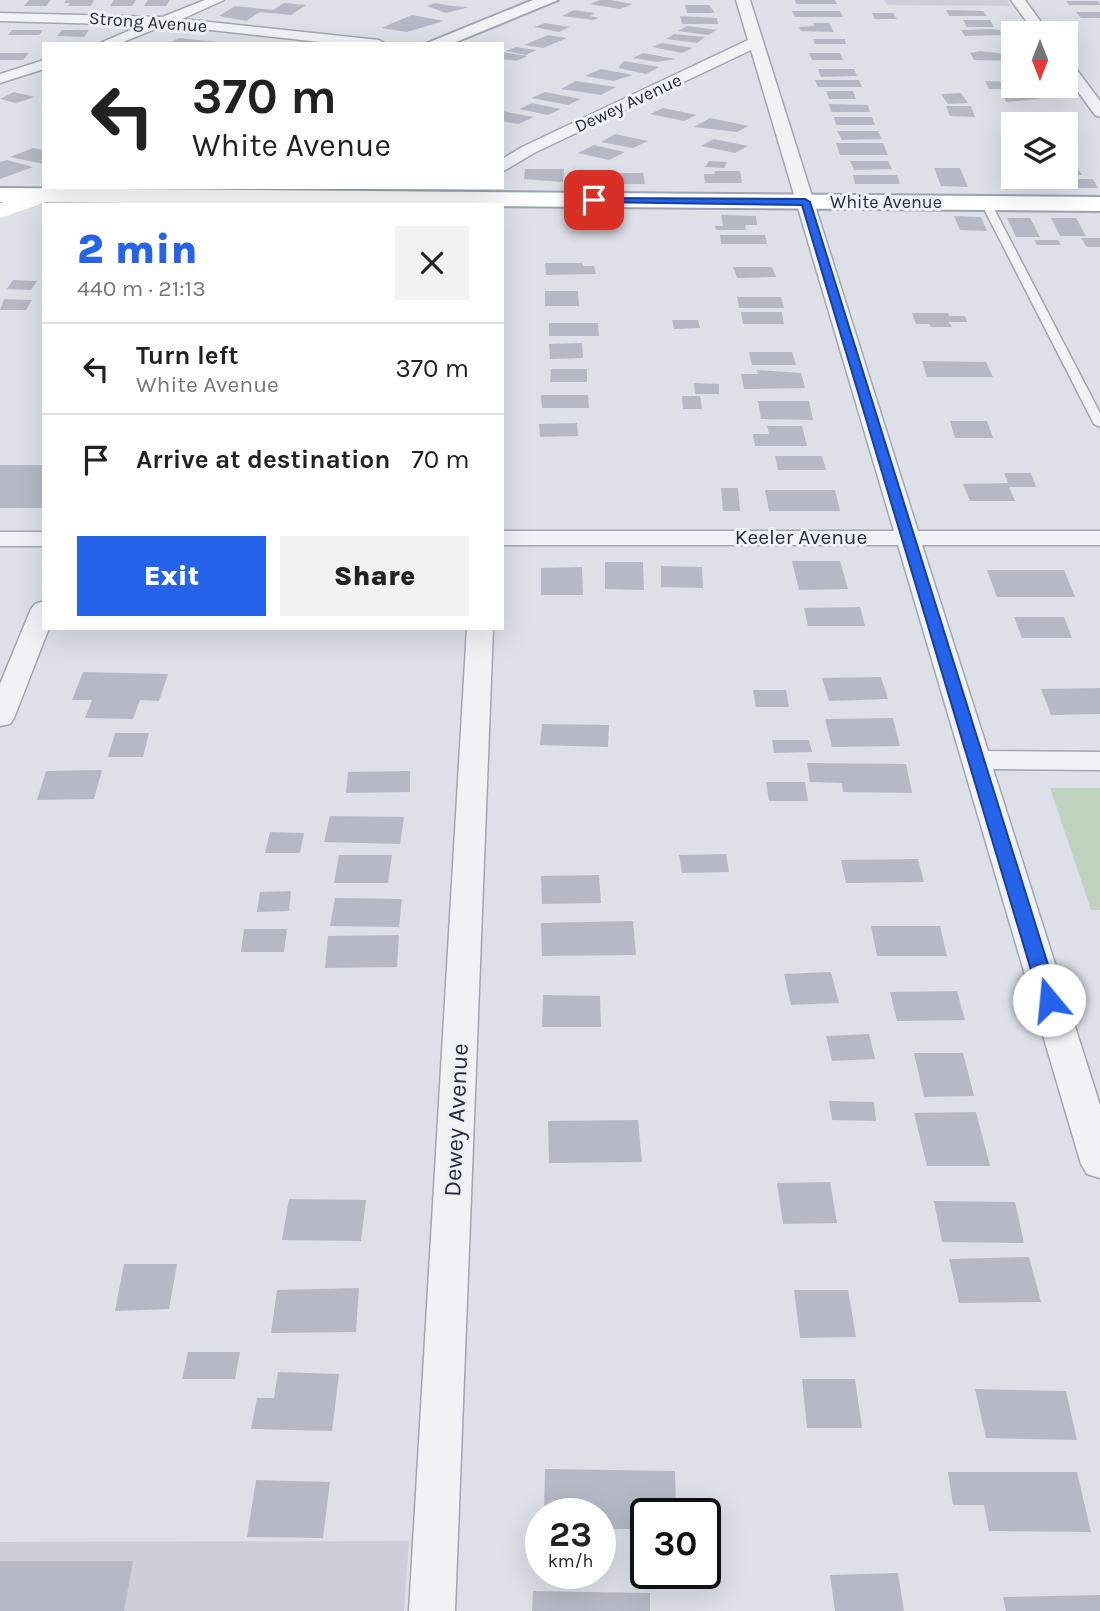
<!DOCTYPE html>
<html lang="en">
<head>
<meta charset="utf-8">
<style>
	body { margin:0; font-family:Karla,sans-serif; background:#f2f2f2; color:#222; height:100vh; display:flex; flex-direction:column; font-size:26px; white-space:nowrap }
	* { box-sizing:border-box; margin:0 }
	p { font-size:23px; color:#767676 }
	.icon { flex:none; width:38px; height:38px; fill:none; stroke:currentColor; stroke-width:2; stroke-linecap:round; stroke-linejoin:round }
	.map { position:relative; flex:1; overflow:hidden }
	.panel { position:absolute; left:42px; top:203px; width:462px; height:427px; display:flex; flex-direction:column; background:#fff; border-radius:0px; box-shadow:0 7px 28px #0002 }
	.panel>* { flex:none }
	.top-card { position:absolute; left:42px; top:42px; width:462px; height:147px; border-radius:0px; box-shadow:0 7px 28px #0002; background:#fff; color:#222; overflow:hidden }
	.needle { width:46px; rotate:180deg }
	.buttons { position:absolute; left:1001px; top:21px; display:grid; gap:14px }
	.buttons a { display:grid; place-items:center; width:77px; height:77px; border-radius:0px; background:#fff; box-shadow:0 7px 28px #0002; font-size:35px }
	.speed { position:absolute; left:525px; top:1498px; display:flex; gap:14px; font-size:35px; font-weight:700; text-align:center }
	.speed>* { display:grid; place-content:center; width:91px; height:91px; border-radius:50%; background:#fff; box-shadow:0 7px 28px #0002; line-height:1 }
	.speed small { font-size:18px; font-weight:400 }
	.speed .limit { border:4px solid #111; border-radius:10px; background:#fff; color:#111 }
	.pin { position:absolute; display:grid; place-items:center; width:60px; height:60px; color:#fff; margin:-30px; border-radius:14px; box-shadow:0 4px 10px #0006 }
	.me { position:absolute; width:77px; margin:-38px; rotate:343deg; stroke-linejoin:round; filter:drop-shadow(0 0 5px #0008) }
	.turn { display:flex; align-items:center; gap:24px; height:147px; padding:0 35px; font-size:32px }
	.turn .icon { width:91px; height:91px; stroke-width:2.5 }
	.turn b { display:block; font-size:49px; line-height:60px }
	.round { display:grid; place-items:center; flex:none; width:74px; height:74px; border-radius:0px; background:#f2f2f2 }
	.overview { display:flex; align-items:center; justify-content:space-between; height:119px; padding:0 35px }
	h1 { font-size:42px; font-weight:800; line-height:52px; color:#2563eb }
	.button { display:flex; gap:14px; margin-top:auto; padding:14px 35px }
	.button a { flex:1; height:80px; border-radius:0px; background:#2563eb; color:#fff; font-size:28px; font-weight:800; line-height:80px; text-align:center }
	.button a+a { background:#f2f2f2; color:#222 }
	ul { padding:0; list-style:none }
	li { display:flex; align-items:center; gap:21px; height:91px; padding:0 35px; border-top:2px solid #e0e0e0 }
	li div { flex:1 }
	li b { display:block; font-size:26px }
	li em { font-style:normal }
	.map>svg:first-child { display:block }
	.built { fill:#cccfda }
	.green { fill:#c1d3be }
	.building { fill:#b5b9c5 }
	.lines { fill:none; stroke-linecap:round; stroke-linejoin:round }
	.service-casing { stroke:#a3a6b2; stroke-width:3 }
	.minor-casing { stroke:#a3a6b2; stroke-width:3 }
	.tertiary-casing { stroke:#a3a6b2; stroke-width:4 }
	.primary-casing { stroke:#9ca3b4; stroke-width:4 }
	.service { fill:#f0f2f6; fill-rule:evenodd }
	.minor { fill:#f0f2f6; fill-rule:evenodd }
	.tertiary { fill:#f0f2f6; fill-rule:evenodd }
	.secondary { fill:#fff; fill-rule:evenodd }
	.primary { fill:#fff; fill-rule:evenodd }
	.route { fill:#2563eb; stroke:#184099; stroke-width:2 }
	.labels { text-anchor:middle; stroke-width:6; stroke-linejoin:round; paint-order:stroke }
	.far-street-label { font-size:18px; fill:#262c40; stroke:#edf0f6 }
	.street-label { font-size:21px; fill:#262c40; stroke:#edf0f6 }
	.near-street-label { font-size:24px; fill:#262c40; stroke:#edf0f6 }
</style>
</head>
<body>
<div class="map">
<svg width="1100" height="1611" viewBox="0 0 1100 1611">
	<rect width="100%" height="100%" fill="#dee0e8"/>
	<path class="built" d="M884 0H1007L1011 6 887 5Z
		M409 1541 404 1611H0V1542Z"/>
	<path class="green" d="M1050 788H1100V910H1091Z"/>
	<path class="building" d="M29 0H51L46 6H24Z
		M66 0H94L91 6H68L70 3H64Z
		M114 0H136L132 6H110Z
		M148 0H170L166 6H144Z
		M600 0H610L633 4 620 9 590 4Z
		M795 0H835L837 4H796Z
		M1066 1H1098L1100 5H1069Z
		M284 3 306 5 291 15 260 12 246 21 219 16 235 6 273 10Z
		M435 3 452 6 469 7 446 13 427 6Z
		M685 5H709L715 13H687Z
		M574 10 595 13 589 16 599 18 593 20 562 16Z
		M946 10 983 11 987 16H949Z
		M792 11H840L843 17H795Z
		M1076 12H1100V18H1081Z
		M872 13H893L897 19H875Z
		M412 15 444 21 407 32 381 28Z
		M680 16 717 18 718 24H682Z
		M963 20H990L994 27H967Z
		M545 23 570 27 559 32 534 27Z
		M813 23H829L834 32 801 31 799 27 814 26Z
		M687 26 717 30 708 35 678 31Z
		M992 29 1000 30 1002 35 965 36 961 30Z
		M12 30H43L39 35H8Z
		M62 30H89L84 37 57 36Z
		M674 34 705 37 697 43 666 39Z
		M548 35 567 38 543 48 524 45Z
		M179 38 218 42 217 44 168 43Z
		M813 39H845L846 44H815Z
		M662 43 693 48 682 53 652 47Z
		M516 47 536 50 526 55 505 51Z
		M980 51 1013 55V61L974 60 970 53Z
		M502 52 528 56 516 61 502 59Z
		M0 53H29L23 60H0Z
		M643 53 676 59 657 62 633 58Z
		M809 53H840L843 60H812Z
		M624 61 659 67 646 74 618 68Z
		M601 69 633 75 613 81 585 76Z
		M818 69H854L857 76 821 77Z
		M815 80H859L862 87H818Z
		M576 81 616 87 601 95 561 89Z
		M985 81 1013 82V86H1031L1033 89H989Z
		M826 91H853L856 99H829Z
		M14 92 35 97 16 103 0 99Z
		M545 92 581 99 568 105 531 98Z
		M961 93 968 103 948 104 941 94Z
		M1002 94H1037L1040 99 1006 102Z
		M532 103 561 109 548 115 519 109Z
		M829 104 868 105 870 112H831Z
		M946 106H971L975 117 950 116Z
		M663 108 697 115 684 121 650 114Z
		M502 111 534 117 518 124 502 121Z
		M834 117H872L875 125H836Z
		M710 118 749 126 737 132 694 127Z
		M1021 121H1056L1058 124H1023Z
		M837 131H878L882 139 842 140Z
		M615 134 648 141 633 148 601 142Z
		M714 139 748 146 735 153 701 146Z
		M836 143H883L888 155H840Z
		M594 145 625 152 609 160 578 153Z
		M33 148 44 150 41 152 44 153V164L10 157Z
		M7 160 33 167 0 179V162Z
		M709 161 727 162 724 168 705 167Z
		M850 161H888L892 169 854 170Z
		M1066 165H1076L1082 175H1066Z
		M934 168H960L968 187 941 186Z
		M525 169H564L563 182 524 179Z
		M714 171H740L742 183H705L704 174H715Z
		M618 173H643L645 184H619Z
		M853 175H897L900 184H855Z
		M1010 179H1032L1035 186H1013Z
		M1042 179H1093L1098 188H1048Z
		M721 215 756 216 757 225H745L746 230H716L715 226H723Z
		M954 216 981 217 987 231 960 230Z
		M1007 218H1030L1040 237H1016Z
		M1051 218H1076L1086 236H1060Z
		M720 235H765L767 244H721Z
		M1081 238H1100V247H1087Z
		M1034 240H1058L1061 245H1037Z
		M545 263H582L583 266H594L596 274 546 275Z
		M733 267H772L776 277 737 278Z
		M13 280 37 281 31 290 7 289Z
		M545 291H578L579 306H545Z
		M737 297H781L784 308H739Z
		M4 299 32 300 26 310H0Z
		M741 312H782L784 324H743Z
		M912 313H948L949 316H965L967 322H949L952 327H931L929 324H916Z
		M672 320H698L700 328 674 329Z
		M549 323H598L599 336H549Z
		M582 343 583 358 550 359 549 344Z
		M749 352H792L796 365H752Z
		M922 361 986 362 993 377H927Z
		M551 369H587V382H550Z
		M757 370 801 373 805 388 744 389 741 374H758Z
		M694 383 719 384V394H695Z
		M541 395H588L589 408H542Z
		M682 396H700L702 409H683Z
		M758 401H809L813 420 761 419Z
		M950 421H987L993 438H955Z
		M577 423 578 436 540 437 539 424Z
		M767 426H802L807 446H755L753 434H769Z
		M775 456H822L826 470H778Z
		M0 465H44V508H0Z
		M1004 473H1031L1036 487H1009L1015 501H970L963 484 1008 483Z
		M721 488H738L740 511H723Z
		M765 490H835L840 511H769Z
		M792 561H840L848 589 799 590Z
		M605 562H643L644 590 605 589Z
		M661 566 702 567 703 588 661 587Z
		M582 567 583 595H541V568Z
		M987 570H1064L1075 597H997Z
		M860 607 865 626H808L804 608Z
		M1014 617H1064L1072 638H1022Z
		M83 672 168 674 159 701 140 700 133 719 85 718 92 700H72Z
		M881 677 888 699 829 701 822 678Z
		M1100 688V714L1051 715 1041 689Z
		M753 690H786L789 707H756Z
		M893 718 900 746 832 747 825 719Z
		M542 724 609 725 608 747 540 745Z
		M115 733H149L143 757H108Z
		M772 740H809L812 752 774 753Z
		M807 763 906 764 912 793 843 792 842 783 810 782Z
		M102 770 94 799 37 800 46 771Z
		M410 771V792L346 793 348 772Z
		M766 782H805L808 801H769Z
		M330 816 404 817 400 844 324 842Z
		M270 832 304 833 300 853H265Z
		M726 854 729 872 682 873 679 855Z
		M339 855H392L388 883H334Z
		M918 859 924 882 846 883 841 860Z
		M599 875 601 903 542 904 541 876Z
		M291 891 289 911 257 912 260 892Z
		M335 898 402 899 399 927 330 926Z
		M633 921 636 955 542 956 541 923Z
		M871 926H940L947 956H877Z
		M244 929H287L284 952H241Z
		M399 935 397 967 325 968 328 936Z
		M831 972 839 1003 791 1005 784 974Z
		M957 991 965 1020 897 1021 890 992Z
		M543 995 600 996 601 1027H542Z
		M869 1034 875 1059 832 1061 826 1036Z
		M914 1053H963L974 1096 924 1097Z
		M829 1101 874 1102 876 1121 832 1120Z
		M976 1112 990 1166H927L914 1113Z
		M638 1120 642 1162 549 1163 548 1121Z
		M830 1182 837 1223 783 1224 777 1183Z
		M289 1199 366 1200 361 1241 282 1240Z
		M934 1201 1015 1202 1024 1243 942 1242Z
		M1029 1257 1041 1302 959 1303 949 1259Z
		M124 1264H177L169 1309 115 1311Z
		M359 1288 356 1332 271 1333 277 1290Z
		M794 1290H848L856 1337 800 1338Z
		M188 1352H240L235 1379H182Z
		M278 1372 339 1374 332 1431 251 1429 257 1398H274Z
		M802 1379H855L862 1428H807Z
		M975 1389 1066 1391 1077 1440 986 1438Z
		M545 1469 675 1471 676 1514H646V1529H600V1514H544Z
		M948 1472H1077L1091 1532 989 1531 984 1505H953Z
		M256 1480 330 1482 323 1538 247 1537Z
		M0 1561H133L124 1611H0Z
		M898 1573 904 1611H835L830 1575Z
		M533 1591 650 1593V1611H532Z
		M1100 1595V1611H1006L1003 1597Z"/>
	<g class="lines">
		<defs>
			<path id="service" d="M983 201 991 203 1100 413V427L1094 424 981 203Z"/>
			<path id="minor" d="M205 0H224L182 19 379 40 386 44H338L165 25 118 44H98L142 25 0 21V13L162 17Z
				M736 0H750L918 531H1100V545H922L988 751 1100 752V770L993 769 1100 1105V1178L1087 1174 1081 1164 898 545H502V531H894L751 50 534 153 502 172V159L522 147 748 40Z
				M1011 0H1025L1049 33H1035Z
				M44 60V69L0 83V74Z
				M1066 61 1071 62 1100 101V117L1095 115 1066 75Z
				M0 532H44V546H0Z
				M44 601V628H49L14 718 10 724 0 726V684L31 609 35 604Z
				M467 628H493L455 1611H409Z"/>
			<path id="tertiary" d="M533 0H558L451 44H425Z"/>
			<path id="primary" d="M0 188 1100 197V211L0 202Z"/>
		</defs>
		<use href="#service" class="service-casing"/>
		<use href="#minor" class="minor-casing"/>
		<use href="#tertiary" class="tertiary-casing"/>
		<use href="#primary" class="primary-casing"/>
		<use href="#service" class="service"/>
		<use href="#minor" class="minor"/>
		<use href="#tertiary" class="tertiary"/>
		<path class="secondary" d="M44 188 52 190 55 195 52 200 0 218V203Z"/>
		<use href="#primary" class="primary"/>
	</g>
	<path class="route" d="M591 198 805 199 810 202 1059 1000 1056 1004H1043L1040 1000 802 205 594 202Z"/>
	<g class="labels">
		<g class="far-street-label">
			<text transform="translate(148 22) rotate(4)" y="6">Strong Avenue</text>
			<text transform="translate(628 103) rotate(-25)" y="6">Dewey Avenue</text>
			<text x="886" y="208">White Avenue</text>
		</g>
		<g class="street-label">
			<text x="801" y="544">Keeler Avenue</text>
		</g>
		<g class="near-street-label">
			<text transform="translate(456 1120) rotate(-87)" y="8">Dewey Avenue</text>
		</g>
	</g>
</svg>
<div class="buttons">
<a><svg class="needle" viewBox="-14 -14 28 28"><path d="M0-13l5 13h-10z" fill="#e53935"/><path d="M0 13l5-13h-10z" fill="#767676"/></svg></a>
<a><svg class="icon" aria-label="layers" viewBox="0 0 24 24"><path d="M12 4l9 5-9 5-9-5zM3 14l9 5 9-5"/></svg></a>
</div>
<div class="speed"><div>23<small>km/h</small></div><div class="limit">30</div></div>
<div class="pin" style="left:594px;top:200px;background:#d93025"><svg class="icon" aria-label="arrive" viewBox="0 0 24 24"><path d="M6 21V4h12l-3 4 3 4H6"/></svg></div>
<svg class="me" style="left:1049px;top:1000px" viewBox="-20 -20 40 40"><circle r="19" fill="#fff"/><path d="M0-13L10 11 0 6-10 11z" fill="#2563eb"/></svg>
<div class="top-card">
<div class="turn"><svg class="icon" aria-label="left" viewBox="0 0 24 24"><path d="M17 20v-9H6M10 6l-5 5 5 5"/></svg><div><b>370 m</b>White Avenue</div></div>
</div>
<section class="panel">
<div class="overview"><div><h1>2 min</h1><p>440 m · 21:13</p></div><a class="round"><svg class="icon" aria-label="close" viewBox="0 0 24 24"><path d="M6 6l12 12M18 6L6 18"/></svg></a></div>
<ul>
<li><svg class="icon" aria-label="left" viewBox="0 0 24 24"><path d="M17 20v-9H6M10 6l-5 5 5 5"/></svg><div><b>Turn left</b><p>White Avenue</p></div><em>370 m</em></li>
<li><svg class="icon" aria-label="arrive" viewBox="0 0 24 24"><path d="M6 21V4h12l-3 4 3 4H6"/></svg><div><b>Arrive at destination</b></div><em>70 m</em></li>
</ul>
<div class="button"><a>Exit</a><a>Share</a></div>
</section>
</div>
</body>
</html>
